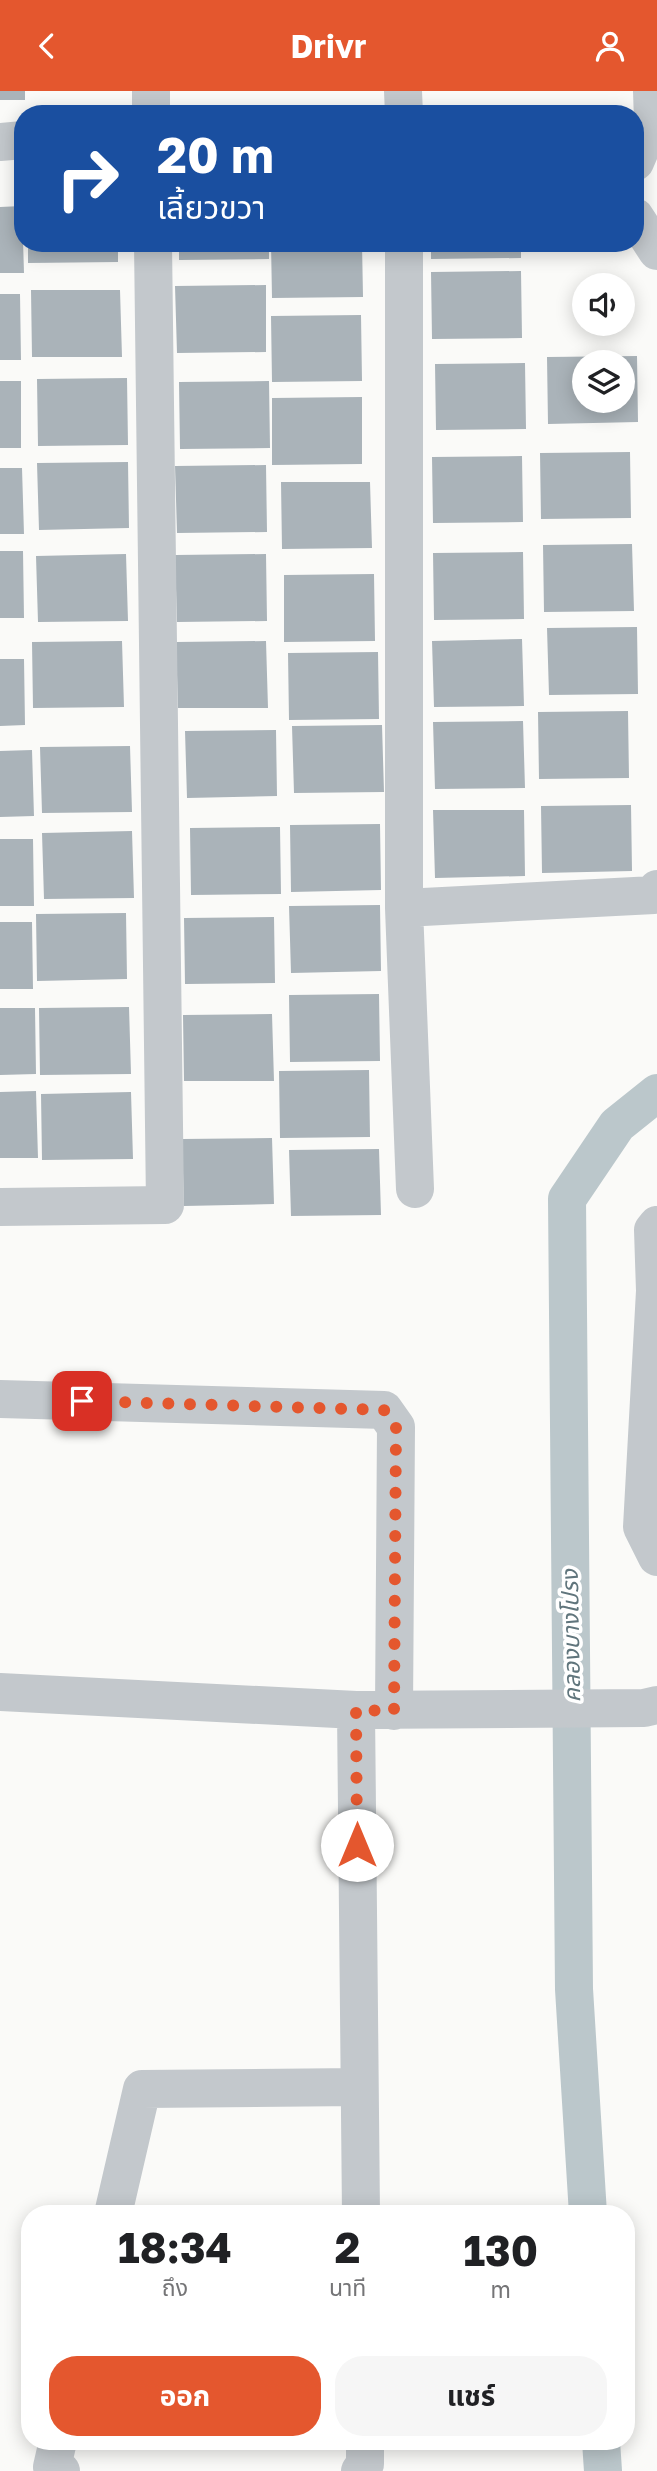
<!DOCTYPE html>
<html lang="th">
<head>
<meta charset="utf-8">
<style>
	body { margin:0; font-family:"Golos Text","Noto Sans Thai",sans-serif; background:#f6f6f6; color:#202124; height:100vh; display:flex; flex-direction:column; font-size:26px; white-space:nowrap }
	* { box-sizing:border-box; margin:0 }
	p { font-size:23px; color:#757577 }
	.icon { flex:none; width:38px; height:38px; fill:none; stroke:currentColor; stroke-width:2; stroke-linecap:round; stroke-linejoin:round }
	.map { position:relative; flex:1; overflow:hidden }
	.panel { position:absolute; left:21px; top:2114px; width:614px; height:245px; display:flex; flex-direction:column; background:#fff; border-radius:28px; box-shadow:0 4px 18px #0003 }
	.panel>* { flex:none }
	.guide { position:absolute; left:14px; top:14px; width:630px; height:147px; border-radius:28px; box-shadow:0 4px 18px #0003; background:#1a4fa0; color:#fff; overflow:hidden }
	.buttons { position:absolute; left:572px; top:182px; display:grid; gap:14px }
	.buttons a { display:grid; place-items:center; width:63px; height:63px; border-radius:50%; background:#fff; box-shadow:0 4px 18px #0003; font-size:35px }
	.pin { position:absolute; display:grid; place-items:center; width:60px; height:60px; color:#fff; margin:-30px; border-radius:14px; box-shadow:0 4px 10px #0006 }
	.me { position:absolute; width:77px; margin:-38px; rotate:0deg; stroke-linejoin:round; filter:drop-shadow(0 0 5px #0008) }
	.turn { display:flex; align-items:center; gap:24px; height:147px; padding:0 28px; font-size:32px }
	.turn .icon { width:91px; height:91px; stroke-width:2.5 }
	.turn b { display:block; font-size:49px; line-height:60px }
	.eta { display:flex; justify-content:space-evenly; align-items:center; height:119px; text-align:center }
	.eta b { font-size:42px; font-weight:700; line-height:49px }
	.primary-button { display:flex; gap:14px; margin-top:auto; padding:14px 28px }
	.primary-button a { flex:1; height:80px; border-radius:28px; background:#e4572e; color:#fff; font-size:28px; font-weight:700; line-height:80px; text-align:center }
	.primary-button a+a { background:#f6f6f6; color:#202124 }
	header { display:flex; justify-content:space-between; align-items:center; height:91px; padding:0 28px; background:#e4572e; color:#fff; font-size:32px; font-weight:700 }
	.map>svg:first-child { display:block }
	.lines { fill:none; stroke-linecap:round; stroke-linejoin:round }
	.canal { stroke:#bbc7cb; stroke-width:38 }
	.building { fill:#aab3b9; fill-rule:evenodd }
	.minor { stroke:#c3c8cc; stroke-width:38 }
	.route { stroke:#e4572e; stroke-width:12; stroke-dasharray:0 21.6 }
	.labels { text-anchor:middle; stroke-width:7; stroke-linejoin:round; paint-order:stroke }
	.water-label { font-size:23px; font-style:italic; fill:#60757c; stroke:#fff }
</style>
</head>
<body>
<header><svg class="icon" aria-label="back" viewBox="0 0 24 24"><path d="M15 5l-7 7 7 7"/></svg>Drivr<svg class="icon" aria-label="person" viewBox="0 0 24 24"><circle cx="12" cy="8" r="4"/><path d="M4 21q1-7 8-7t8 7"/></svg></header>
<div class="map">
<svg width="657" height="2380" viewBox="0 0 657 2380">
	<rect width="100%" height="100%" fill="#fafaf8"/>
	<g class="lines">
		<path class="canal" d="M588 2123 574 1898 567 1108 617 1034 657 1002
			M601 2350 603 2380"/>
	</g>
	<path class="building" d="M0 0H25V9H0Z
		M22 115 24 182H0V116Z
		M28 152H118V171L28 172Z
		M179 152H269V168L179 169Z
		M271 152H362L363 206 272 207Z
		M431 152H521V167L431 168Z
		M521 180 522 247 432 248 431 181Z
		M266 194V261L177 262 175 195Z
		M31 199H120L122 266H32Z
		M0 203H20L21 269H0Z
		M361 224 362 290 272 291 271 225Z
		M637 265 638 331 548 333 547 266ZM584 271H623V310H584Z
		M525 272 526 338 436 339 435 273Z
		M127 287 128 354 38 355 37 288Z
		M0 290H21V357H0Z
		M269 290 270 357 180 358 179 291Z
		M362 306V373L272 374V307Z
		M630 361 631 427 541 428 540 362Z
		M522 365 523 431 433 432 432 366Z
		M128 371 129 437 39 439 37 372Z
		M266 374 267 441 177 442 175 375Z
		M0 377H22L24 443H0Z
		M281 391H370L372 457 282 458Z
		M632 453 634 520 544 521 543 454Z
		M0 460H23L24 527H0Z
		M523 461 524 528 434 529 433 462Z
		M126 463 128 530 38 531 36 465Z
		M266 463 267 530 177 531 175 464Z
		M374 483 375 550 284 551V484Z
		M637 536 638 603 549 604 547 537Z
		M522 548 524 615 434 616 432 550Z
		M122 550 124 616 33 617 32 551Z
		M266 550 268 617H178L176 551Z
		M378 561 379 628 289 629 288 562Z
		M0 568H24L25 634 0 635Z
		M628 620 629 687 539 688 538 621Z
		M523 630 525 697 435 698 433 631Z
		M382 634 384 701 294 702 292 635Z
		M276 639 277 705 187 707 185 640Z
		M130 655 132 721 42 722 40 656Z
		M32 659 34 725 0 726V660Z
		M631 714 632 780 542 782 541 715Z
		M433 719H524L525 785 435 787Z
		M380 733 381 799 291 801 290 734Z
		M280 736 281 803 191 804 190 737Z
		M132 740 134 807 44 808 42 742Z
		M0 748H33L34 815H0Z
		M380 814 381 880 291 882 289 815Z
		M126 822 127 888 37 890 36 823Z
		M274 826 275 892 185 893 184 827Z
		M0 831H32L33 898H0Z
		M379 903 380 970 290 971 289 904Z
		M129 916 131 983 40 984 39 917Z
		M0 917H35L36 983 0 984Z
		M272 923 274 990H184L183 924Z
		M369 979 370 1046 280 1047 279 980Z
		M36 1000 38 1067H0V1001Z
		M131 1001 133 1068 42 1069 41 1003Z
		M272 1047 274 1113 184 1115 182 1048Z
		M379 1058 381 1124 291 1125 289 1059Z"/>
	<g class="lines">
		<path class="minor" d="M151 0V23
			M403 0 404 23
			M0 51 23 49
			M635 71 653 29 652 0
			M635 126 657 160
			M404 152V817L415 1098
			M404 817 654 804 657 798
			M0 1116 165 1114 153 152
			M657 1134 653 1139 655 1200 642 1436 657 1466
			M0 1308 384 1319 396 1336 394 1620
			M0 1601 356 1619 644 1617 657 1614
			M356 1619 361 2123
			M113 2123 142 1998 358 1996
			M58 2350 52 2376 61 2380
			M360 2380 365 2373V2350"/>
	</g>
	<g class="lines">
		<path class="route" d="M82 1310 384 1319 396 1336 394 1620 356 1619 357 1754"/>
	</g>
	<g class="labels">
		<g class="water-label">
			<text transform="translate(571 1545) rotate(-91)" y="8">คลองบางโปรง</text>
		</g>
	</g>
</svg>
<div class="buttons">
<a><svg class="icon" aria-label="sound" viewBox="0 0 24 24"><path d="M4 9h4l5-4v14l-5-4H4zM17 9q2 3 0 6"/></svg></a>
<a><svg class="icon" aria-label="layers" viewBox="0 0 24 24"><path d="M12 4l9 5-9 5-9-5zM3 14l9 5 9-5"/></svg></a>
</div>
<div class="pin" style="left:82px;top:1310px;background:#d93025"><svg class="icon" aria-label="arrive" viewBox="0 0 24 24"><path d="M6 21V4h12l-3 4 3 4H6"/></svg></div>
<svg class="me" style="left:357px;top:1754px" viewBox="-20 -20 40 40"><circle r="19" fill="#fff"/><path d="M0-13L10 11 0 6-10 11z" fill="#e4572e"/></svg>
<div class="guide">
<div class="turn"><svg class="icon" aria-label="right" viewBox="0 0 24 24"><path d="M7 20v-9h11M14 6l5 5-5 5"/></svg><div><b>20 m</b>เลี้ยวขวา</div></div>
</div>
<section class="panel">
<div class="eta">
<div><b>18:34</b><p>ถึง</p></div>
<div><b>2</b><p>นาที</p></div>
<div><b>130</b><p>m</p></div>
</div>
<div class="primary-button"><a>ออก</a><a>แชร์</a></div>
</section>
</div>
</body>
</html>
